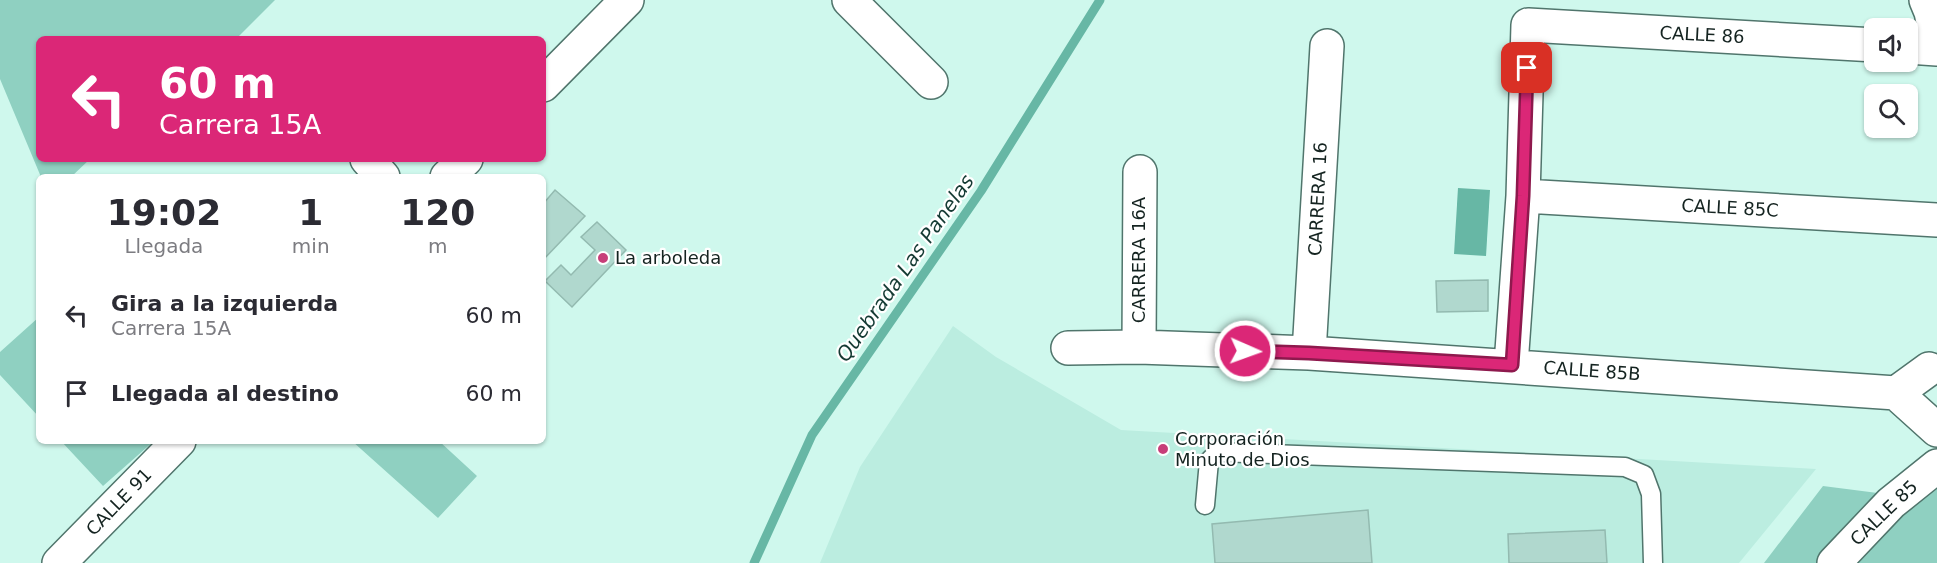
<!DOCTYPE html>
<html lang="es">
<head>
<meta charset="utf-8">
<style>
	body { margin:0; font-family:"DejaVu Sans",sans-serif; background:#f2f2f3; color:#2b2b33; height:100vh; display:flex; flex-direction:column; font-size:22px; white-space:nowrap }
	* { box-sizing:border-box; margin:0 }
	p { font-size:20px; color:#7c7c81 }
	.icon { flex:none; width:33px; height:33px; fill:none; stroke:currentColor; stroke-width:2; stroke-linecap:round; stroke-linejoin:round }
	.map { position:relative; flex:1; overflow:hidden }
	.details { position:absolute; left:36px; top:174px; width:510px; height:270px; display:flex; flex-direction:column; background:#fff; border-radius:9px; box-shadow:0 2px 4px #0004 }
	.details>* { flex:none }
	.banner { position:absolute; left:36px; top:36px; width:510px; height:126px; border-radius:9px; box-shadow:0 2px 4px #0004; background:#db2777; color:#fff; overflow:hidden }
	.buttons { position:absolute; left:1864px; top:18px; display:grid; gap:12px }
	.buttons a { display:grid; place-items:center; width:54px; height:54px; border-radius:9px; background:#fff; box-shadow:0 2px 4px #0004; font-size:30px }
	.pin { position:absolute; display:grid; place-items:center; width:51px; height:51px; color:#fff; margin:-26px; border-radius:12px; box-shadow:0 3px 9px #0006 }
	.me { position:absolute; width:66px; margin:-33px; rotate:92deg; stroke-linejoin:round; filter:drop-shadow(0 0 4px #0008) }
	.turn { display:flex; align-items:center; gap:21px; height:126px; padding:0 24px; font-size:27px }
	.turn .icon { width:78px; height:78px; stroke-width:2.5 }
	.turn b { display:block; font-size:42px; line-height:51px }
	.eta { display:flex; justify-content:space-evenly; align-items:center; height:102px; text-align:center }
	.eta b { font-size:36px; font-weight:800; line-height:42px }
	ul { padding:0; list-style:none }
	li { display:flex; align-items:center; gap:18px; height:78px; padding:0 24px }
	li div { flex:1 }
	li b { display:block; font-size:22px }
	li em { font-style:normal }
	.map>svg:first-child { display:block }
	.built { fill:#bbede0 }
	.green { fill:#8fd0c1 }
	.water { fill:#67b7a5 }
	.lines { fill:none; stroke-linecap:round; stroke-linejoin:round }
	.stream { stroke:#67b7a5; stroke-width:9 }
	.building { fill:#b0d8ce; stroke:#93bab0; stroke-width:1.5 }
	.lane-casing { stroke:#50756c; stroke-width:21 }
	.street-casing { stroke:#50756c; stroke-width:36 }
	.secondary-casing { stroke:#50756c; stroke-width:36 }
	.lane { stroke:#fff; stroke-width:18 }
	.street { stroke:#fff; stroke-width:33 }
	.secondary { stroke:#fff; stroke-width:33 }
	.route-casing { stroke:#8e194d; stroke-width:15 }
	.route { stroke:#db2777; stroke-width:10 }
	.poi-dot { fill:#c73e79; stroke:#fff; stroke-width:2 }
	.labels { text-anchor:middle; stroke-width:4.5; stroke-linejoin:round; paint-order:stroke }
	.street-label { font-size:18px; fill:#142320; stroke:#fff }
	.poi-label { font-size:18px; fill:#142320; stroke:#fff; text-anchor:start }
	.water-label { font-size:20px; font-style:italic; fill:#143a33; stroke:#fff }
</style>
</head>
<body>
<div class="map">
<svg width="1937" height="563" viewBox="0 0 1937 563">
	<rect width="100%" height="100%" fill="#cff8ed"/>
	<path class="built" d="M953 326 996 357 1121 430 1816 469 1739 563H820L860 467Z"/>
	<path class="green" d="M0 0H275L236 39H39V159H90L71 177H41L0 79Z
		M39 317V417L0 375V352Z
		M61 441H154L103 486Z
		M352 441H439L477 476 438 518Z
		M1937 476V563H1764L1823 486 1901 496Z"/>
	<path class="water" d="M1458 188 1490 190 1486 256 1454 254Z"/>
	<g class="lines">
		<path class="stream" d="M754 563 812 435 981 191 1100 0"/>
	</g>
	<path class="building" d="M555 190 585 216 543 260V204Z
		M597 222 626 250 572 307 545 281 561 265 571 275 595 250 581 237Z
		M1488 280V311L1437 312 1436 281Z
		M1368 510 1372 563H1215L1212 524Z
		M1605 530 1607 563H1509L1508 534Z"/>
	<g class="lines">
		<defs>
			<path id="lane" d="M1205 505 1209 461 1218 452 1625 467 1644 475 1651 494 1653 563"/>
			<path id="street" d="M849 0 931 82
				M1926 0 1931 12 1937 41
				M1908 47 1937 49
				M543 85 627 0
				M367 159 383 177
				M447 177 466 159
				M1523 196 1937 220
				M1139 347 1140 172
				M1068 348 1139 347 1309 353 1896 393 1929 369
				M1309 353 1327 46
				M1511 365 1523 196 1528 25 1875 45
				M1896 393 1937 430
				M59 563 179 441"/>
			<path id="secondary" d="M1834 563 1891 503 1937 466"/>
		</defs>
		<use href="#lane" class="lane-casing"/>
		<use href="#street" class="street-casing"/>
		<use href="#secondary" class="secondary-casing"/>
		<use href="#lane" class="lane"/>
		<use href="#street" class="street"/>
		<use href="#secondary" class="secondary"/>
	</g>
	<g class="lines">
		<defs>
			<path id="route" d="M1245 351 1309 353 1512 365 1523 196 1527 68"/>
		</defs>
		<use href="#route" class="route-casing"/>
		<use href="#route" class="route"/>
	</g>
	<g class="poi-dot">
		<circle cx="603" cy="258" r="6"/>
		<circle cx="1163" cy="449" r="6"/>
	</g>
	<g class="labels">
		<g class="street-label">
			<text transform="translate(1702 35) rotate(3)" y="6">CALLE 86</text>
			<text transform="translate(1318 199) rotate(-87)" y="6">CARRERA 16</text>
			<text transform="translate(1730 208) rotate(3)" y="6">CALLE 85C</text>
			<text transform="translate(1139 260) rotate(-90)" y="6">CARRERA 16A</text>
			<text transform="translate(1592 371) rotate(4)" y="6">CALLE 85B</text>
			<text transform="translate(119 502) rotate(-46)" y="6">CALLE 91</text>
			<text transform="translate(1884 513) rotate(-44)" y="6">CALLE 85</text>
		</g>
		<g class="poi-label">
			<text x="615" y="264">La arboleda</text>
			<text x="1175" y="445">Corporación<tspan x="1175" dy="21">Minuto de Dios</tspan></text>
		</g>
		<g class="water-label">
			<text transform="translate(905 268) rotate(-55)" y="7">Quebrada Las Panelas</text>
		</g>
	</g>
</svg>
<div class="buttons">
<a><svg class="icon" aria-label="sound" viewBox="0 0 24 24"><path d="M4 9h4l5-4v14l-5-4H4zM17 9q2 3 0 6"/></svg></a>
<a><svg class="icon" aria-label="search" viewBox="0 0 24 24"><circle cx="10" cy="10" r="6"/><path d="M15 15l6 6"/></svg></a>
</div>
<div class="pin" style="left:1527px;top:68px;background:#d93025"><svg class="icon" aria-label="arrive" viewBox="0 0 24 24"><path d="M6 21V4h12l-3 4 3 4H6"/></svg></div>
<svg class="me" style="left:1245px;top:351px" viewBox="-20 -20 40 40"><circle r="17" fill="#db2777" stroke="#fff" stroke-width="3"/><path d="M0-11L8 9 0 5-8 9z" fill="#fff"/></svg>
<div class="banner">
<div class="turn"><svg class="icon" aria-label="left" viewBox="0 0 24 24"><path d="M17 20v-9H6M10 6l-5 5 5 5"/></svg><div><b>60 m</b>Carrera 15A</div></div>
</div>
<section class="details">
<div class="eta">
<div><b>19:02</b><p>Llegada</p></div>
<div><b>1</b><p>min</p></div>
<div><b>120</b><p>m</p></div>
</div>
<ul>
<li><svg class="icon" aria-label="left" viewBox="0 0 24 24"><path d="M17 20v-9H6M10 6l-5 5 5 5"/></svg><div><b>Gira a la izquierda</b><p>Carrera 15A</p></div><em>60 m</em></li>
<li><svg class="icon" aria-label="arrive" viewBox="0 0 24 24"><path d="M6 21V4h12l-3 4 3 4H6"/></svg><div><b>Llegada al destino</b></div><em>60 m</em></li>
</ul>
</section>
</div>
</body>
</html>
